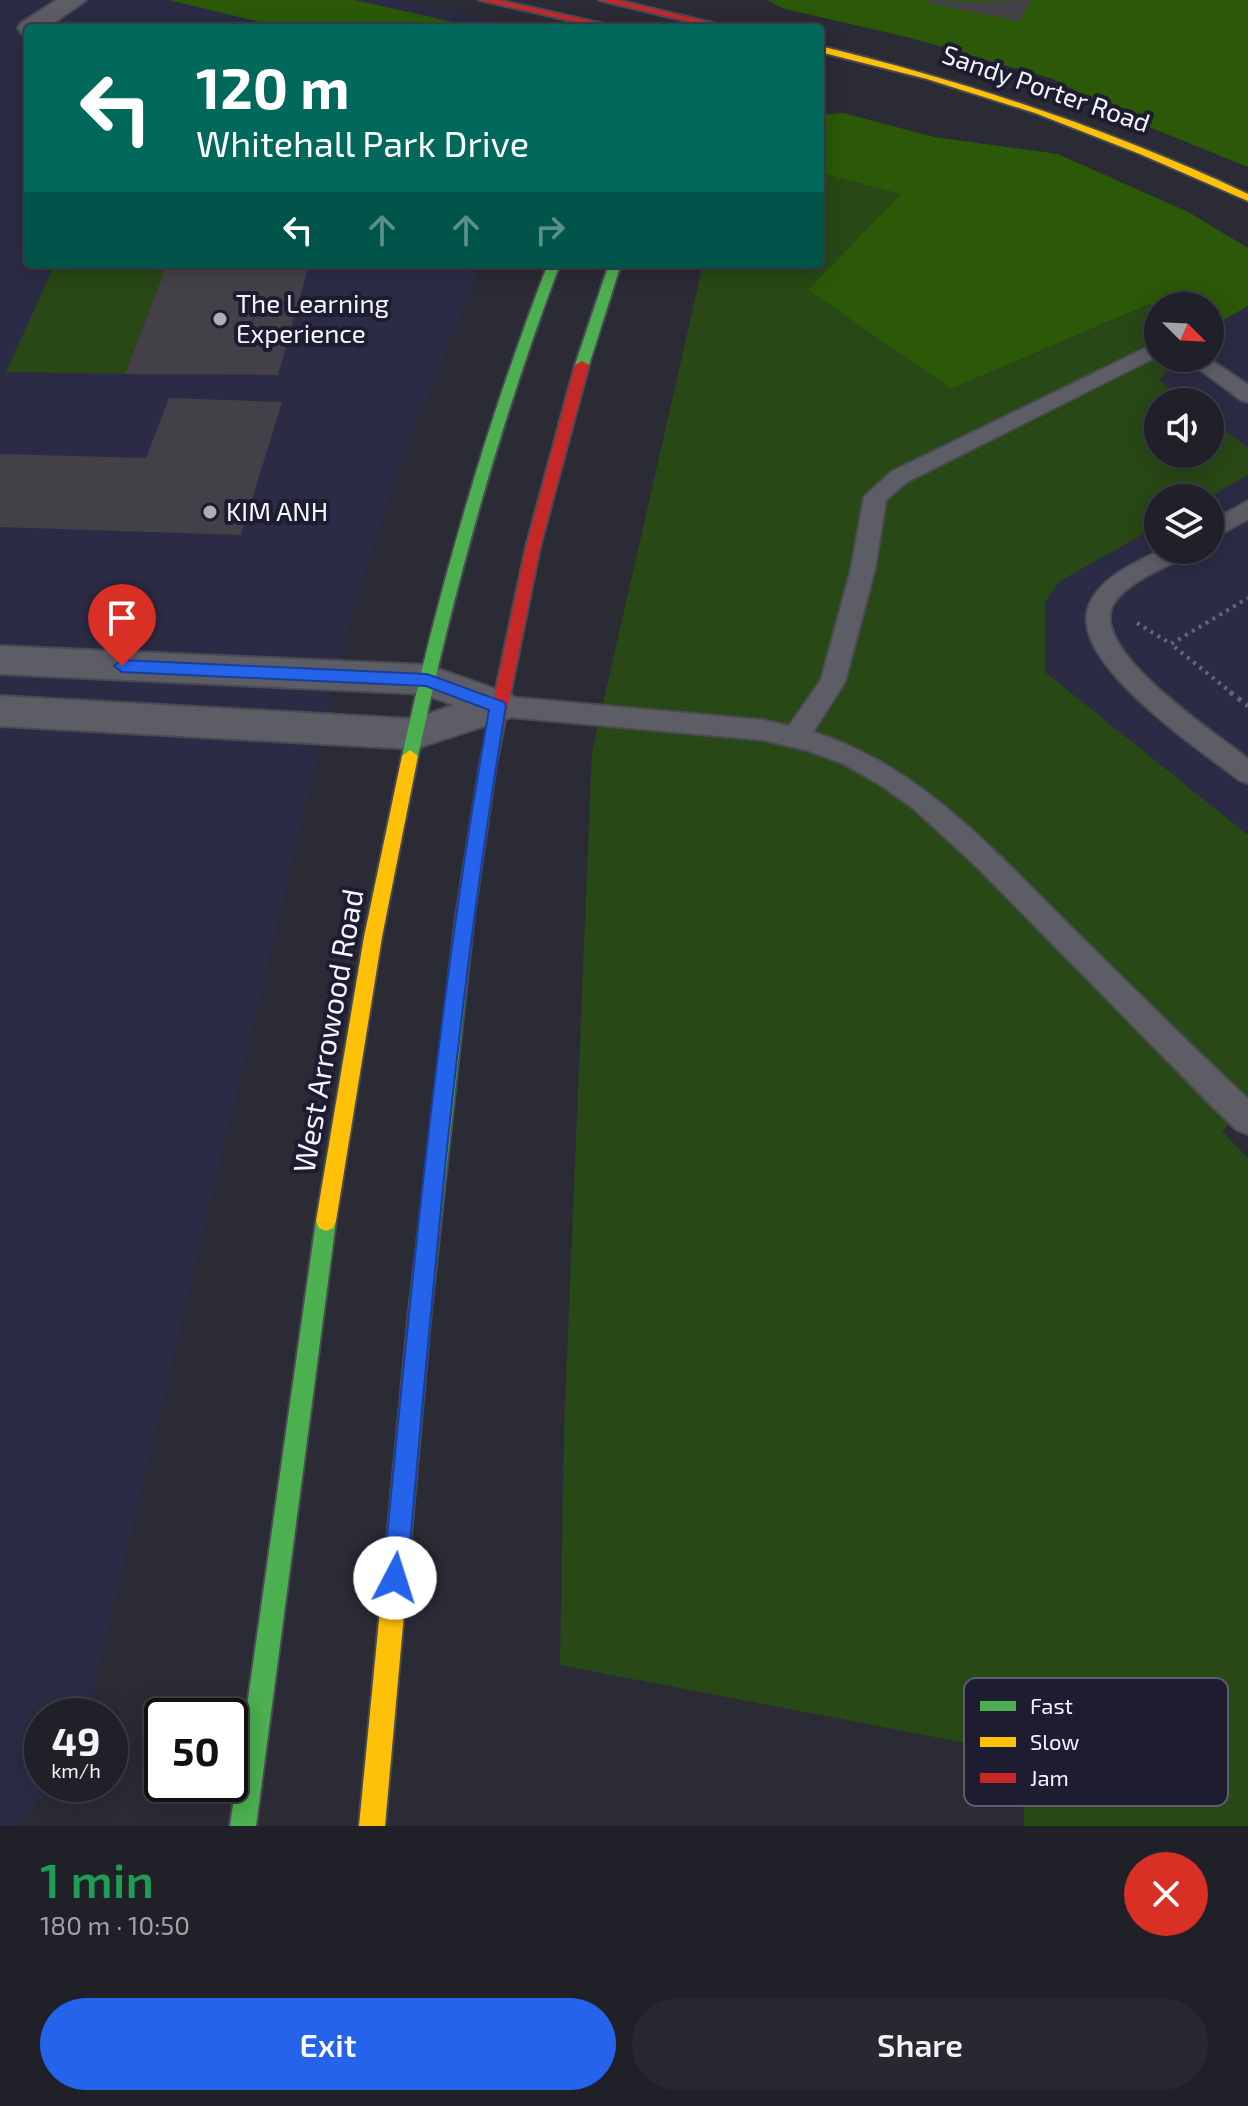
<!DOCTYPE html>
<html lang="en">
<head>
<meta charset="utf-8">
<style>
	body { margin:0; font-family:"Exo 2",sans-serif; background:#282830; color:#f1f3f6; height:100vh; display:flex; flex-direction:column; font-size:30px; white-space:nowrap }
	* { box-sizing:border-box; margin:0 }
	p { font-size:26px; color:#a2a3a8 }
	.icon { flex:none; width:44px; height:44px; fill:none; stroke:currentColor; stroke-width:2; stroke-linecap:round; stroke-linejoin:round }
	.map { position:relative; height:1826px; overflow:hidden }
	.panel { display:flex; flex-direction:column; background:#202028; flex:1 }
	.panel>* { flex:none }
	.banner { position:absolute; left:24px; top:24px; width:800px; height:244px; border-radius:8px; box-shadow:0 4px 20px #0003,0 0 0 2px #3d3e45; background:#00695c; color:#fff; overflow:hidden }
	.needle { width:52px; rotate:114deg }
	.fabs { position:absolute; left:1144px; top:292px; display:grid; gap:16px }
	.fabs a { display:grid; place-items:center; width:80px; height:80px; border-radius:50%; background:#202028; box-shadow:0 4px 20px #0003,0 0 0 2px #3d3e45; font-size:40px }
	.speed { position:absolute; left:24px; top:1698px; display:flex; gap:16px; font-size:40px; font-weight:700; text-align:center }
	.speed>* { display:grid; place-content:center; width:104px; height:104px; border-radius:50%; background:#202028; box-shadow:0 4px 20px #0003,0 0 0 2px #3d3e45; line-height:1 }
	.speed small { font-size:20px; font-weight:400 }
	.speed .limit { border:4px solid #111; border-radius:12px; background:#fff; color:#111 }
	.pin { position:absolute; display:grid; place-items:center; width:68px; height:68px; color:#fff; margin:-82px -34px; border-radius:50% 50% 50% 0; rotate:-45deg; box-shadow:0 0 8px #0007 }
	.pin .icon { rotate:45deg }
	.me { position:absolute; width:88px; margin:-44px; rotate:5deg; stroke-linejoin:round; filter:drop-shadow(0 0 6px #0008) }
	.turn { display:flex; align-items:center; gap:28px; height:168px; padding:0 40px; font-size:36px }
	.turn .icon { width:104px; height:104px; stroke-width:2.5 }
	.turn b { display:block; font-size:56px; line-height:68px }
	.lanes { display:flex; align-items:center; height:76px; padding:0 40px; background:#0003; justify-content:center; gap:40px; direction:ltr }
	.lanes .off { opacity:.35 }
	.round { display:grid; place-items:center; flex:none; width:84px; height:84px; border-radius:42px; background:#282830 }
	.head { display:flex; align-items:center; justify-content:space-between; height:136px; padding:0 40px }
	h1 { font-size:48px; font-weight:600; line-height:60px; color:#1e9e55 }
	.cta { display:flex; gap:16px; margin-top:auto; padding:16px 40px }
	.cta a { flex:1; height:92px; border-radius:48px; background:#2563eb; color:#fff; font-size:32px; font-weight:600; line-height:92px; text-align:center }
	.cta a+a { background:#282830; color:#f1f3f6 }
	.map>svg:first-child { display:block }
	.built { fill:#2c2b45 }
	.green { fill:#284815 }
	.forest { fill:#2b5908 }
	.building { fill:#444047 }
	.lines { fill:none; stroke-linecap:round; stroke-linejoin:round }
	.lane-casing { stroke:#4a4a53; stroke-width:4 }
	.street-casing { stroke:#4a4a53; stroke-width:4 }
	.fast-casing { stroke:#4a4a53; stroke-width:4 }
	.slow-casing { stroke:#4a4a53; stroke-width:4 }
	.jam-casing { stroke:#4a4a53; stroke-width:4 }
	.path-far1 { stroke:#66666e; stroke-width:4; stroke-dasharray:3 5; stroke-linecap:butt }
	.path { stroke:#66666e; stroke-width:5; stroke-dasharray:4 6; stroke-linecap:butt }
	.lane { fill:#5d5d66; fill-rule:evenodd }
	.street { fill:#5d5d66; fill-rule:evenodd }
	.fast { fill:#4caf50; fill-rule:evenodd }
	.slow { fill:#ffc107; fill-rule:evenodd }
	.jam { fill:#c62828; fill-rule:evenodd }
	.route { fill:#2563eb; stroke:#184099; stroke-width:2 }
	.poi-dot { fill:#aeaeb7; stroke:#1d1c31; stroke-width:3 }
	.labels { text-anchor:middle; stroke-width:8; stroke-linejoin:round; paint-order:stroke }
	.far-street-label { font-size:26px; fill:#f4f4fd; stroke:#1d1c31 }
	.far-poi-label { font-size:26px; fill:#f4f4fd; stroke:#1d1c31; text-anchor:start }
	.street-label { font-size:30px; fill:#f4f4fd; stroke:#1d1c31 }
	.key { fill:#1d1c31; stroke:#5e5d6e; stroke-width:2 }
	.key-label { font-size:22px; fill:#f4f4fd }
</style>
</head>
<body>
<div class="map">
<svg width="1248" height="1826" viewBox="0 0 1248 1826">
	<rect width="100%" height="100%" fill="#2b2b36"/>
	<path class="built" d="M0 0H398L532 28H28V264H481L397 472 351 617 87 1716H42V1784H53L18 1826H0Z
		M1248 306V448L1210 419V402H1188L1159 380 1179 358H1210V328Z
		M1248 475V835L1045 672V602L1060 581 1158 526V550H1210L1208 498Z"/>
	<path class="green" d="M820 173 902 194 808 290 951 389 1151 304 1158 307V358H1179L1159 380 1188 402H1158V454H1210V419L1248 448V475L1208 498H1158V526L1060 581 1045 602V672L1248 835V1105L1222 1131 1248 1158V1826H1024L1023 1754 560 1665 564 1429 592 752 703 264H820Z
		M55 264H167L125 374 6 372Z"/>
	<path class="forest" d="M168 0H354L480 28H286Z
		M767 0H1248V167L1127 118 1053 79 911 38 785 9Z
		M843 113 934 137 1058 154 1188 212 1248 248V306L1210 328V306L1158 307 1150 304 951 389 808 290 901 194 820 173V115Z"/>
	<path class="building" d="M929 0 968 2 1032 0 1019 21 927 3Z
		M167 264 309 265 278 375 125 374Z
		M169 398 282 402 241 535 0 527V454L146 458Z"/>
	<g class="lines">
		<defs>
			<path id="lane" d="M1158 342V356L907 482 886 500 875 569 845 682 813 732C916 765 985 841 1060 916 1122 977 1184 1039 1248 1099V1134L1237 1130 1212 1106 976 866 913 808 879 784 842 763 806 750 763 740 498 716 489 713 485 706 489 699 498 696 763 720 789 726 821 680 851 569 864 497 891 472Z
				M1184 358H1208L1248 385V402L1241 400Z
				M1248 501V519L1210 540V522Z
				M1161 550H1190L1187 556C1165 568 1129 580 1114 603 1085 649 1217 734 1248 759V783L1239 780C1201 750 1067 662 1089 606 1100 577 1135 563 1161 550Z"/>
			<path id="street" d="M57 0H86L47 28H28V35L21 33 18 28 21 23Z
				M0 646 427 665 512 695 518 706 512 717 414 749 0 726V696L414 719 454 705 424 694 0 674Z"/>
			<path id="fast" d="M548 264H560C499 425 454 588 418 756L410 762 402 756C439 588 486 424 548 264Z
				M609 264H621L589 365 587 368H577L575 365Z
				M488 758 496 765 474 916 431 1311 428 1319 420 1322 412 1319 409 1311 456 916 480 765Z
				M326 1211 333 1214 336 1221 256 1826H230L316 1221 319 1214Z"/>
			<path id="slow" d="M820 46C968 82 1110 129 1248 194V201L1140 154 1035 113 927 79 820 52Z
				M410 750 418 756 382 937 336 1221 333 1228 326 1231 319 1228 316 1221 364 937 402 756Z
				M420 1300 428 1303 431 1311 385 1826H359L409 1311 412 1303Z"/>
			<path id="jam" d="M479 0H498L622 28H603Z
				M599 0H617L733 28H715Z
				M582 361 589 365 540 547 496 765 488 772 480 765 526 547 575 365Z"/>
		</defs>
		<use href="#lane" class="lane-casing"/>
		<use href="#street" class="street-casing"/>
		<use href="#fast" class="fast-casing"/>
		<use href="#slow" class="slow-casing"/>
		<use href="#jam" class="jam-casing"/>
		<path class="path-far1" d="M1137 623 1171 644
			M1233 694 1171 644 1248 598"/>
		<path class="path" d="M1230 692 1248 706"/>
		<use href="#lane" class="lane"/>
		<use href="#street" class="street"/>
		<use href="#fast" class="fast"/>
		<use href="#slow" class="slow"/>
		<use href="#jam" class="jam"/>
	</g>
	<path class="route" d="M122 660 427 674 504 702 506 706C457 995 433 1286 407 1578L403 1586 395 1590 386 1586 383 1578C411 1288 438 997 489 710L426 686 122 672 114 666Z"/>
	<g class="poi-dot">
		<circle cx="220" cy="319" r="8"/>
		<circle cx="210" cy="512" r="8"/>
	</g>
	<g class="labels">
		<g class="far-street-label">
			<text transform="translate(1046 89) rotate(19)" y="9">Sandy Porter Road</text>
		</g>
		<g class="far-poi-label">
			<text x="236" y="313">The Learning<tspan x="236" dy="30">Experience</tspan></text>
			<text x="226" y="521">KIM ANH</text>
		</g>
		<g class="street-label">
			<text transform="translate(329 1031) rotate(-80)" y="10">West Arrowood Road</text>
		</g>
	</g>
	<rect x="964" y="1678" width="264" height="128" rx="12" class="key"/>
	<rect x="980" y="1701" width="36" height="10" fill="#4caf50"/>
	<rect x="980" y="1737" width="36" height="10" fill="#ffc107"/>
	<rect x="980" y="1773" width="36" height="10" fill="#c62828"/>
	<g class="key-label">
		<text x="1030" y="1714">Fast</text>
		<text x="1030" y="1750">Slow</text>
		<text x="1030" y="1786">Jam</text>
	</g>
</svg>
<div class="fabs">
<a><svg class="needle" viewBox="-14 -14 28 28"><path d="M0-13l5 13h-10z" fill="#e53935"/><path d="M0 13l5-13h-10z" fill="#a2a3a8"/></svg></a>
<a><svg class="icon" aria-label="sound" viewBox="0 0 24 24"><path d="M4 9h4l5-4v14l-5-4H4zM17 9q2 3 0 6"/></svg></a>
<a><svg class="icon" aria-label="layers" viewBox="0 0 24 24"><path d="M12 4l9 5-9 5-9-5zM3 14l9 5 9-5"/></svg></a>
</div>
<div class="speed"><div>49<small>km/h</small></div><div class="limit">50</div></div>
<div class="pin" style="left:122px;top:666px;background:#d93025"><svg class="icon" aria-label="arrive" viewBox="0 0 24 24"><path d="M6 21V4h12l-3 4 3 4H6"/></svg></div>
<svg class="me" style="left:395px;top:1578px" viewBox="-20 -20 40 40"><circle r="19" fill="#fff"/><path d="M0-13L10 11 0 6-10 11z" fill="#2563eb"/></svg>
<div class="banner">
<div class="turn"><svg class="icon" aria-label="left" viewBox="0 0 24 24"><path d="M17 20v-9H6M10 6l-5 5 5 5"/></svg><div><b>120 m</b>Whitehall Park Drive</div></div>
<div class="lanes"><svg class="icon" aria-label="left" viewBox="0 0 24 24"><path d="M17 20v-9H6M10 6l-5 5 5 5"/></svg><svg class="icon off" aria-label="ahead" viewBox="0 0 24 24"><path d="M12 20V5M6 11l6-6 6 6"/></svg><svg class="icon off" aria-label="ahead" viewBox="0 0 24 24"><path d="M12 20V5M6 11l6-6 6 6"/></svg><svg class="icon off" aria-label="right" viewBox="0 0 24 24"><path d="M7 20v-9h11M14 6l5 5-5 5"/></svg></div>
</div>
</div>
<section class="panel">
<div class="head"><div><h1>1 min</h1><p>180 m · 10:50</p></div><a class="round" style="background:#d93025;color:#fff"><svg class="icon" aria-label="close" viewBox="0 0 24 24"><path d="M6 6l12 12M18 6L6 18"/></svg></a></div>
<div class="cta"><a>Exit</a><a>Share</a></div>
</section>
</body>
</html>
